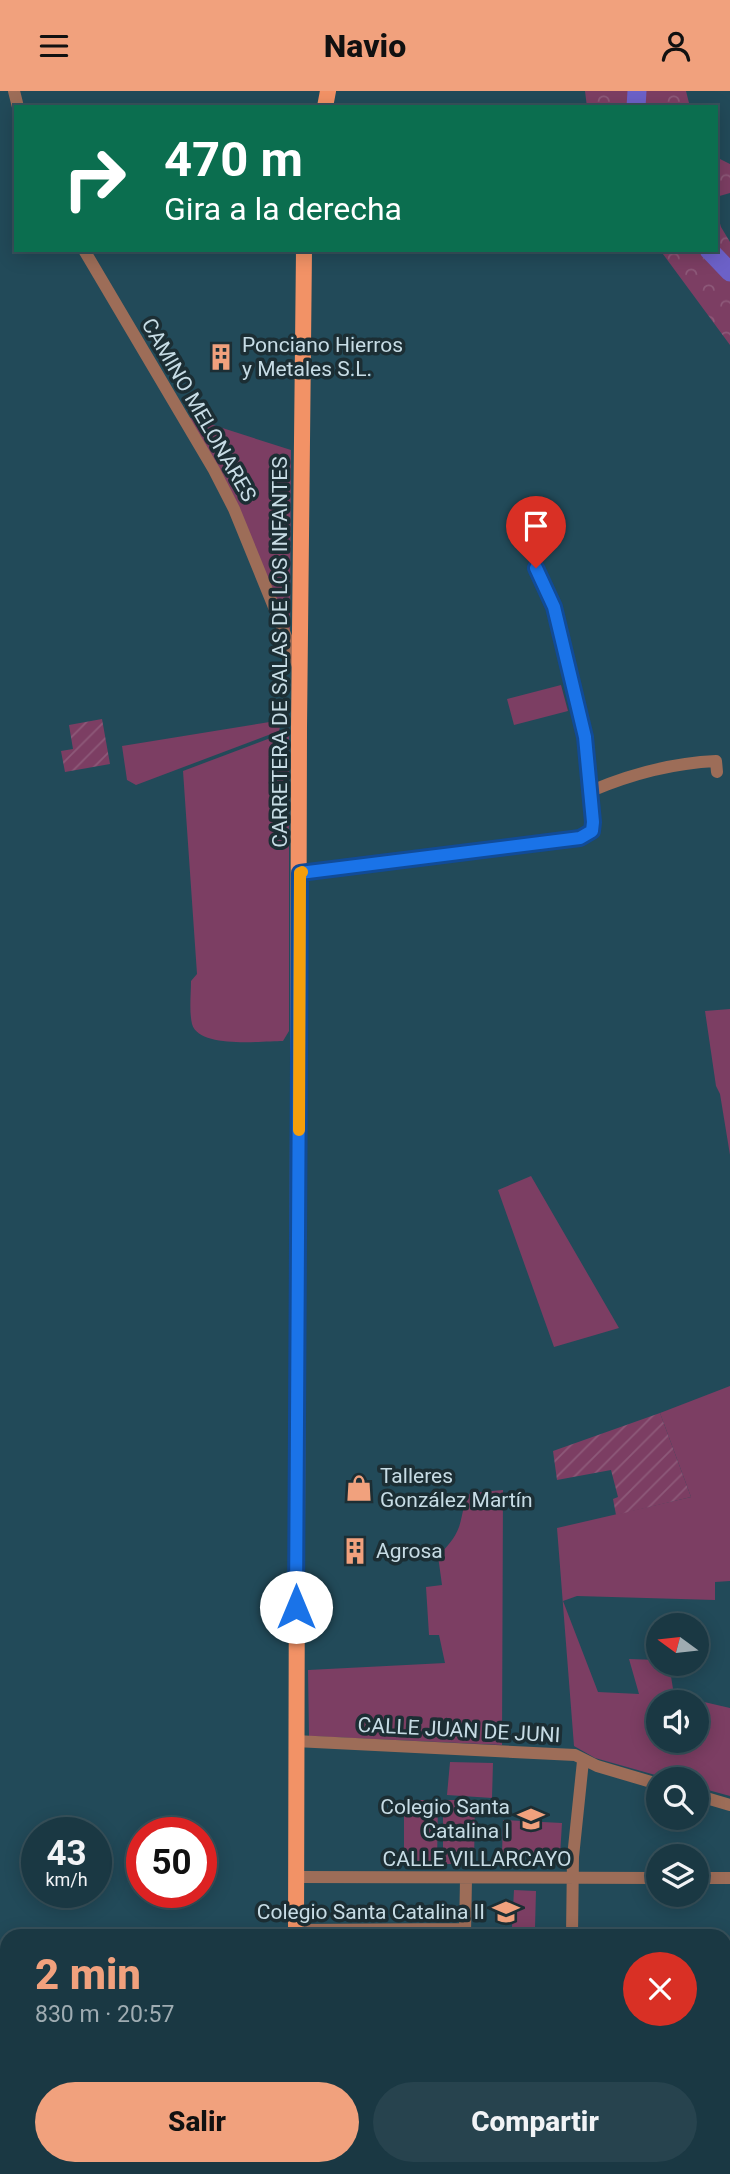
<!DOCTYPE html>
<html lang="es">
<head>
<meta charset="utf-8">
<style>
	body { margin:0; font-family:Roboto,sans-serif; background:#27434e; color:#f1f3f6; height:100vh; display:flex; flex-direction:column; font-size:26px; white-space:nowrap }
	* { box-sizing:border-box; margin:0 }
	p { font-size:23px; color:#9facb2 }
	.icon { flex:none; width:38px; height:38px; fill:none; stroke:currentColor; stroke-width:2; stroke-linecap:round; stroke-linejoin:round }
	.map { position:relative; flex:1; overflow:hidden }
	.side { position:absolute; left:0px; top:1838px; width:732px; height:247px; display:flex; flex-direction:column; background:#1a3843; border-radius:21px 21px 0 0; box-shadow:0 4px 18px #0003,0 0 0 2px #38525c }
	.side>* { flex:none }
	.guide { position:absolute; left:14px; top:14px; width:704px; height:147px; border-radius:0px; box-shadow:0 4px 18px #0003,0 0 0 2px #38525c; background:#0b6e4f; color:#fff; overflow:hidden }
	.needle { width:46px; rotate:285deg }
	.fabs { position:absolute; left:646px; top:1522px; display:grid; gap:14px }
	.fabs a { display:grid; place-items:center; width:63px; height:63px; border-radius:50%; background:#1a3843; box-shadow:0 4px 18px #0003,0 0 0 2px #38525c; font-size:35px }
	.speed { position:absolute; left:21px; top:1726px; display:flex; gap:14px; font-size:35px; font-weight:700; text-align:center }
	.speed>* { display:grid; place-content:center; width:91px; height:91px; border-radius:50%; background:#1a3843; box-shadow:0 4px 18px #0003,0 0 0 2px #38525c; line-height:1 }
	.speed small { font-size:18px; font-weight:400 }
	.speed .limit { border:10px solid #d22; background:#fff; color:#111 }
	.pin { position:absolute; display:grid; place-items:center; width:60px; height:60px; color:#fff; margin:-72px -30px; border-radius:50% 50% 50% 0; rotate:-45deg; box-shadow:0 0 7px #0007 }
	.pin .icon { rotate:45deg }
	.me { position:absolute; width:77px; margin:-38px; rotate:0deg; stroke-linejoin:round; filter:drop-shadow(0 0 5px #0008) }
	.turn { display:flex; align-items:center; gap:24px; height:147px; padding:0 35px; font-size:32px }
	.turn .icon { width:91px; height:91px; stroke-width:2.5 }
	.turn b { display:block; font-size:49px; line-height:60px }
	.round { display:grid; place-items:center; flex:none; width:74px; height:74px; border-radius:37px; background:#27434e }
	.summary { display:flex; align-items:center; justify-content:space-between; height:119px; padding:0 35px }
	h1 { font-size:42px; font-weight:800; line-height:52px; color:#f1a17d }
	.cta { display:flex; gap:14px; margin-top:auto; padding:14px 35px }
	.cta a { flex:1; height:80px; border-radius:42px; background:#f1a17d; color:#111; font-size:28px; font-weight:800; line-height:80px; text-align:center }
	.cta a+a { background:#27434e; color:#f1f3f6 }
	header { display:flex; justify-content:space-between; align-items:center; height:91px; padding:0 35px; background:#f1a17d; color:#111; font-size:32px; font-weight:800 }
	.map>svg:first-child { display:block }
	.grass { fill:#7c3e63; fill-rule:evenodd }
	.forest { fill:url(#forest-crowns) }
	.park { fill:url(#park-dots) }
	.garden { fill:url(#garden-furrows) }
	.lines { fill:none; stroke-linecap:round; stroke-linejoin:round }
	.river { stroke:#6c61c8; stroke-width:19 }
	.minor { stroke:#9d6d58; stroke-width:12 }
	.major { stroke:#f29266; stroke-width:16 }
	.route-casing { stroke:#114b97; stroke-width:18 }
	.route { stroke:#1a73e8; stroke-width:12 }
	.slow { stroke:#f59e0b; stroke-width:12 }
	.labels { text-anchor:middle; stroke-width:7; stroke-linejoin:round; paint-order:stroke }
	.poi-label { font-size:21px; fill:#c7dce5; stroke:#1c2e34; text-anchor:start }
	.street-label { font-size:21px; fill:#c7dce5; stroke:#1c2e34 }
</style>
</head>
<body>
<header><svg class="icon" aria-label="menu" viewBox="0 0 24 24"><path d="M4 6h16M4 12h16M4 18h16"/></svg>Navio<svg class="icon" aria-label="person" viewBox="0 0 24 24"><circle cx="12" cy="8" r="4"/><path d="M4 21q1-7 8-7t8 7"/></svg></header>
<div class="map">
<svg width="730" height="2083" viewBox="0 0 730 2083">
	<defs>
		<pattern id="forest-crowns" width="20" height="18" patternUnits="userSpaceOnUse" patternTransform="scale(1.75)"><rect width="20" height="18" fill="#7c3e63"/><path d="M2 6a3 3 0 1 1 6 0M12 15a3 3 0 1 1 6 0" fill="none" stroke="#8d5979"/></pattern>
		<pattern id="park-dots" width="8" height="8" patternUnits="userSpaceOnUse" patternTransform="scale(1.75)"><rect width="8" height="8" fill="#7c3e63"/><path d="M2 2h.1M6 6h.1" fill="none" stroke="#8d5979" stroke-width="1.8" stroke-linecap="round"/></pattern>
		<pattern id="garden-furrows" width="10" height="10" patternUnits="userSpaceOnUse" patternTransform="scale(1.75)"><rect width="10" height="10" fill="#7c3e63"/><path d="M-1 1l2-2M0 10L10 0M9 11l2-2" fill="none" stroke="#8d5979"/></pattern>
	</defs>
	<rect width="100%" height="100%" fill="#224a59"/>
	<path class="grass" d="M185 325 291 359 290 541Z
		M561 594 568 620 514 634 507 608Z
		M282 629 279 640 136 694 127 689 122 655Z
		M289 640V940L283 950C262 950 199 958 192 933 189 920 191 903 191 890L197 883 183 680Z
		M730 918V1064L720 1003 716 995 705 920Z
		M531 1085 619 1237 554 1256 498 1099Z
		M730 1295V1490L715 1491V1509L577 1505 563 1510 598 1601 639 1603 629 1568 658 1569V1573H669L674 1604 730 1617V1705L697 1696 696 1689H673L595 1667 574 1655 557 1437 691 1406 660 1322ZM658 1612H696V1650H658Z
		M503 1399 502 1654 309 1645 308 1579 445 1572 439 1544H429L426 1496 442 1494 438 1465C447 1456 455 1447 459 1436 463 1424 463 1412 470 1402Z
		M450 1671 493 1672 492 1707 447 1704Z
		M404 1709H438L437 1773 404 1772Z
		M443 1709H475L474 1773H443Z
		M503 1729 562 1732 560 1765 502 1762Z
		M514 1799 536 1800 535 1837 512 1836Z"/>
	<path class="forest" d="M585 0H686L690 16H587Z
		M716 66 730 73V102L716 106Z
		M716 119 721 136 730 151V254L660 159H716Z"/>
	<path class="park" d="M725 2041H730V2083H569V2077H724Z"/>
	<path class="garden" d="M102 628 110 673 65 681 61 660 73 658 69 634Z
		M660 1322 691 1406 616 1424 613 1408 618 1406 611 1379 557 1389 553 1360Z"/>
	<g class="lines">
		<path class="river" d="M636 16 637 0
			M709 159 730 181"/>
		<path class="minor" d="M14 0 18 16
			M84 159 214 379 234 418 298 575
			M536 477 554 516 585 646 591 700
			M300 782 581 747 592 740 591 700C631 683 673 672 716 670L717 681
			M295 1650 575 1664 597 1675 658 1693
			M696 1704 730 1714
			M296 1786 658 1787
			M696 1787H730
			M296 1839 465 1838
			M465 1843 466 1788
			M572 1844 573 1766 583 1670
			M724 1857H730
			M724 1926H730
			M724 1973H730
			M724 2018H730
			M724 2034H730
			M492 2077V2083
			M521 2077V2083
			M555 2077V2083
			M336 2083V2077
			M366 2083V2077
			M394 2083V2077
			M428 2083V2077
			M458 2083V2077"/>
		<path class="major" d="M325 16 328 0
			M296 1844 299 636 304 159
			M299 2077V2083"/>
	</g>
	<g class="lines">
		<defs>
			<path id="route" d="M296 1516 300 782 580 747 592 740 593 731 585 646 554 516 536 477"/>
		</defs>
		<use href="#route" class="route-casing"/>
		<use href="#route" class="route"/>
		<path class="slow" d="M299 1039 300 782 302 781"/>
	</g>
	<defs>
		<symbol id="building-bare" viewBox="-9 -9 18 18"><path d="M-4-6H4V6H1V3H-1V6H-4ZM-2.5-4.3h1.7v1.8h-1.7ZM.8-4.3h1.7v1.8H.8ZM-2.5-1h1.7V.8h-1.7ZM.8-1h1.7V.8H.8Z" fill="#f1a17d" stroke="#1c2e34" stroke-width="2.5" paint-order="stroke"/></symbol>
		<symbol id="shop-bare" viewBox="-9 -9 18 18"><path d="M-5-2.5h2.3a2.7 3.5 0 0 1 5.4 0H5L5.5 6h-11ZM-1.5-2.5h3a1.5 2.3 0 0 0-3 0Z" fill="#f1a17d" stroke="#1c2e34" stroke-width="2.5" paint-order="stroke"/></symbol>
		<symbol id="school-bare" viewBox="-9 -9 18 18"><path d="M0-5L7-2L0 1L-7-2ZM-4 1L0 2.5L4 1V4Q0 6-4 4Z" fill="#f1a17d" stroke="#1c2e34" stroke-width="2.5" paint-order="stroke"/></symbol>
	</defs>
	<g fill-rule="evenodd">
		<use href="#building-bare" x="202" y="247" width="38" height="38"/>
		<use href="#shop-bare" x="340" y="1378" width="38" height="38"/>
		<use href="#building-bare" x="336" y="1441" width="38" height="38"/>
		<use href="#school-bare" x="512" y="1709" width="38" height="38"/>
		<use href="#school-bare" x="487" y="1802" width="38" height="38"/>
	</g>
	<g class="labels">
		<g class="poi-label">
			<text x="242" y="261">Ponciano Hierros<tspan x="242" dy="24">y Metales S.L.</tspan></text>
			<text x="380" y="1392">Talleres<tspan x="380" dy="24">González Martín</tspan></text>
			<text x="376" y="1467">Agrosa</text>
			<text x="510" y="1723" text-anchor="end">Colegio Santa<tspan x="510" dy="24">Catalina I</tspan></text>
			<text x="485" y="1828" text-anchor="end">Colegio Santa Catalina II</text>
		</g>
		<g class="street-label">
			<text transform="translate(199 319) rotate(60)" y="7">CAMINO MELONARES</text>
			<text transform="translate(280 561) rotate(-90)" y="7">CARRETERA DE SALAS DE LOS INFANTES</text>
			<text transform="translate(459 1639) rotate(3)" y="7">CALLE JUAN DE JUNI</text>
			<text x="477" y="1775">CALLE VILLARCAYO</text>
		</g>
	</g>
</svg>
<div class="fabs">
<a><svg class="needle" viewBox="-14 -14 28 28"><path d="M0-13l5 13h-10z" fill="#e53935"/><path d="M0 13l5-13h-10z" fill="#9facb2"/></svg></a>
<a><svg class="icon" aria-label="sound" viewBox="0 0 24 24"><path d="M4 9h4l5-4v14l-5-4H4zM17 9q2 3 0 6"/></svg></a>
<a><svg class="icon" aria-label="search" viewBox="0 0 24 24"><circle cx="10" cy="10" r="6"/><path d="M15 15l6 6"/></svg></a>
<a><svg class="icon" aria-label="layers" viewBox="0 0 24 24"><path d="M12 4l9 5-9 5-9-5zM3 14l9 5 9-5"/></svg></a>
</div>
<div class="speed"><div>43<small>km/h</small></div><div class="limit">50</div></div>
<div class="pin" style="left:536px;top:477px;background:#d93025"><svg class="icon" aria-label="arrive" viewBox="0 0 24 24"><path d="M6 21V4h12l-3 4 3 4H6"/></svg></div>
<svg class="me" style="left:296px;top:1516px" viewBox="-20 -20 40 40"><circle r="19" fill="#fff"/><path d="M0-13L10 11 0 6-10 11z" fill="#1a73e8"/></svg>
<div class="guide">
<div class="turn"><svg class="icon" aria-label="right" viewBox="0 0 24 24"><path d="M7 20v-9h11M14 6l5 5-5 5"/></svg><div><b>470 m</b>Gira a la derecha</div></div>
</div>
<section class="side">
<div class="summary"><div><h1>2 min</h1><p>830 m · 20:57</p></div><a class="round" style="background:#d93025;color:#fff"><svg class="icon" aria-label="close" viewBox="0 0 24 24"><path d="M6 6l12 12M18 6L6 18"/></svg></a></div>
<div class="cta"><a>Salir</a><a>Compartir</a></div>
</section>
</div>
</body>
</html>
